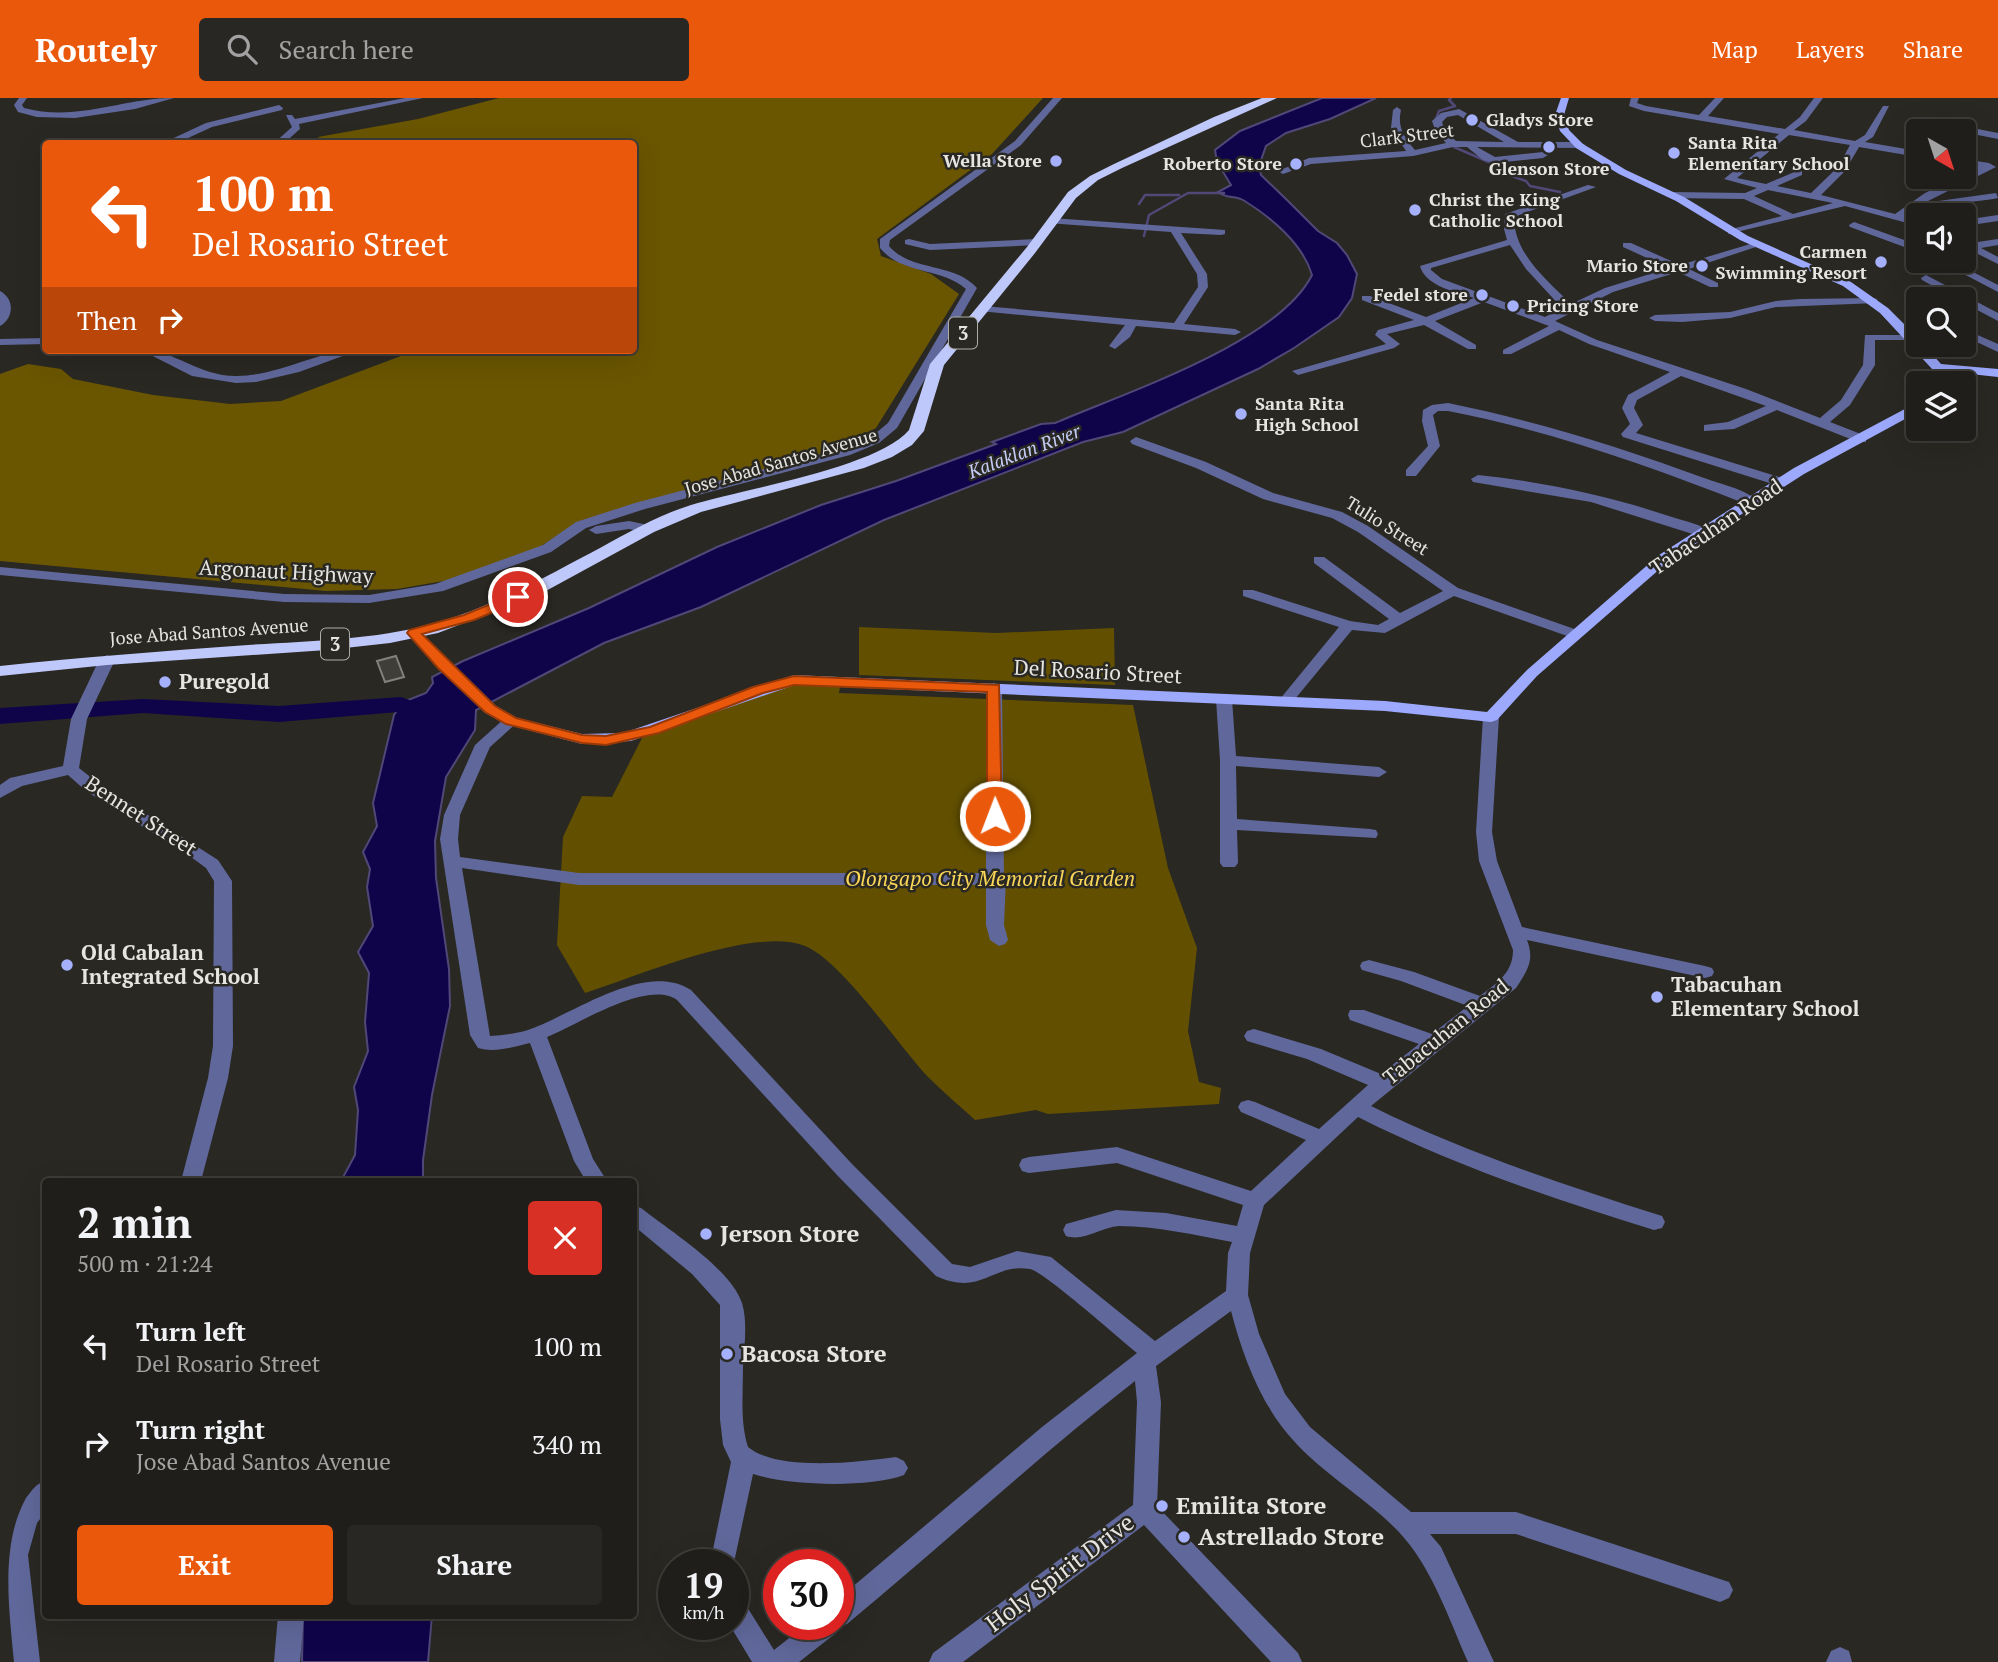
<!DOCTYPE html>
<html lang="en">
<head>
<meta charset="utf-8">
<style>
	body { margin:0; font-family:"PT Serif",serif; background:#282723; color:#f1f3f6; height:100vh; display:flex; flex-direction:column; font-size:26px; white-space:nowrap }
	* { box-sizing:border-box; margin:0 }
	p { font-size:23px; color:#a2a2a2 }
	.icon { flex:none; width:38px; height:38px; fill:none; stroke:currentColor; stroke-width:2; stroke-linecap:round; stroke-linejoin:round }
	.map { position:relative; flex:1; overflow:hidden }
	.drawer { position:absolute; left:42px; top:1080px; width:595px; height:441px; display:flex; flex-direction:column; background:#201e1a; border-radius:7px; box-shadow:0 7px 28px #0002,0 0 0 2px #3d3c39 }
	.drawer>* { flex:none }
	.guide { position:absolute; left:42px; top:42px; width:595px; height:214px; border-radius:7px; box-shadow:0 7px 28px #0002,0 0 0 2px #3d3c39; background:#ea580c; color:#fff; overflow:hidden }
	.needle { width:46px; rotate:141deg }
	.tools { position:absolute; left:1906px; top:21px; display:grid; gap:14px }
	.tools a { display:grid; place-items:center; width:70px; height:70px; border-radius:7px; background:#201e1a; box-shadow:0 7px 28px #0002,0 0 0 2px #3d3c39; font-size:35px }
	.speed { position:absolute; left:658px; top:1451px; display:flex; gap:14px; font-size:35px; font-weight:700; text-align:center }
	.speed>* { display:grid; place-content:center; width:91px; height:91px; border-radius:50%; background:#201e1a; box-shadow:0 7px 28px #0002,0 0 0 2px #3d3c39; line-height:1 }
	.speed small { font-size:18px; font-weight:400 }
	.speed .limit { border:10px solid #d22; background:#fff; color:#111 }
	.pin { position:absolute; display:grid; place-items:center; width:60px; height:60px; color:#fff; margin:-30px; border:4px solid #fff; border-radius:50%; box-shadow:0 2px 7px #0007 }
	.me { position:absolute; width:77px; margin:-38px; rotate:359deg; stroke-linejoin:round; filter:drop-shadow(0 0 5px #0008) }
	.turn { display:flex; align-items:center; gap:24px; height:147px; padding:0 35px; font-size:32px }
	.turn .icon { width:91px; height:91px; stroke-width:2.5 }
	.turn b { display:block; font-size:49px; line-height:60px }
	.then { display:flex; align-items:center; height:66px; padding:0 35px; background:#0003; gap:14px; font-size:26px }
	.round { display:grid; place-items:center; flex:none; width:74px; height:74px; border-radius:7px; background:#282723 }
	.overview { display:flex; align-items:center; justify-content:space-between; height:119px; padding:0 35px }
	h1 { font-size:42px; font-weight:600; line-height:52px }
	.button { display:flex; gap:14px; margin-top:auto; padding:14px 35px }
	.button a { flex:1; height:80px; border-radius:7px; background:#ea580c; color:#fff; font-size:28px; font-weight:600; line-height:80px; text-align:center }
	.button a+a { background:#282723; color:#f1f3f6 }
	ul { padding:0; list-style:none }
	li { display:flex; align-items:center; gap:21px; height:98px; padding:0 35px }
	li div { flex:1 }
	li b { display:block; font-size:26px }
	li em { font-style:normal }
	header { display:flex; align-items:center; gap:42px; box-sizing:border-box; height:98px; padding:0 35px; background:#ea580c; color:#fff }
	header strong { font-size:33px }
	nav { display:flex; gap:38px; margin-inline-start:auto; font-size:24px }
	.search { width:490px; height:63px; background:#282723; display:flex; align-items:center; gap:18px; box-sizing:border-box; padding:0 24px; border-radius:7px; color:#a2a2a2; font-size:26px }
	.map>svg:first-child { display:block }
	.green { fill:#625000 }
	.forest { fill:#6a5601 }
	.water { fill:#0f044a; stroke:#504877; stroke-width:2 }
	.lines { fill:none; stroke-linecap:round; stroke-linejoin:round }
	.stream { stroke:#504877; stroke-width:2.5 }
	.river { fill:#0f044a; fill-rule:evenodd }
	.building { fill:#403e39; stroke:#83817b; stroke-width:2 }
	.minor { fill:#60689b; fill-rule:evenodd }
	.major { fill:#9ca9fd; fill-rule:evenodd }
	.highway { fill:#bfc8fa; fill-rule:evenodd }
	.route { fill:#ea580c; stroke:#983908; stroke-width:2 }
	.poi-dot { fill:#a5b1fc; stroke:#2a2823; stroke-width:2.5 }
	.labels { text-anchor:middle; stroke-width:5; stroke-linejoin:round; paint-order:stroke }
	.far-poi-label { font-size:18px; font-weight:bold; fill:#e6e5e1; stroke:#2a2823; text-anchor:start }
	.far-street-label { font-size:18px; fill:#e6e5e1; stroke:#2a2823 }
	.shield { fill:#2a2823; stroke:#aeaca8; stroke-width:2 }
	.shield-label { font-size:19px; font-weight:bold; fill:#e6e5e1 }
	.far-water-label { font-size:19px; font-style:italic; fill:#c4ccf6; stroke:#2a2823 }
	.street-label { font-size:21px; fill:#e6e5e1; stroke:#2a2823 }
	.poi-label { font-size:21px; font-weight:bold; fill:#e6e5e1; stroke:#2a2823; text-anchor:start }
	.park-label { font-size:21px; font-style:italic; fill:#fad759; stroke:#2a2823 }
	.near-poi-label { font-size:24px; font-weight:bold; fill:#e6e5e1; stroke:#2a2823; text-anchor:start }
	.near-street-label { font-size:24px; fill:#e6e5e1; stroke:#2a2823 }
</style>
</head>
<body>
<header>
<strong>Routely</strong>
<div class="search"><svg class="icon" aria-label="search" viewBox="0 0 24 24"><circle cx="10" cy="10" r="6"/><path d="M15 15l6 6"/></svg>Search here</div>
<nav><a>Map</a><a>Layers</a><a>Share</a></nav>
</header>
<div class="map">
<svg width="1998" height="1564" viewBox="0 0 1998 1564">
	<rect width="100%" height="100%" fill="#2a2823"/>
	<path class="green" d="M859 529 996 535 1114 530 1115 587 859 577Z
		M786 586 840 589 839 595 1133 607 1168 770 1197 850 1188 933 1199 984 1221 990 1219 1006 1048 1016 1036 1012 975 1022C960 1008 943 994 928 979 898 947 841 862 805 848 753 828 638 878 585 895L557 847 563 739 582 698 612 699 642 640Z"/>
	<path class="forest" d="M499 0H1043L992 56 877 141 881 158 931 176 959 196 876 330 829 355 577 425 538 450 455 481 397 491 326 493 0 463V276L28 266 61 271 73 281 153 297 230 306 281 303 417 252H634V46H328L318 39 418 21Z"/>
	<path class="water" d="M1322 0H1376L1330 21 1286 35 1266 48 1259 68 1261 77 1288 103 1318 133 1337 145 1347 157 1357 176 1352 200 1339 219 1294 250 1258 271 1123 334 1083 344 884 422 701 509 604 545 476 612 475 632 446 679 435 743 436 780 449 871 450 908 432 997 423 1062V1083H341L355 1057 358 1012 354 989 368 953 365 924 369 875 358 854 373 828 367 789 370 771 363 754 377 728 373 705 394 617 403 604 426 595 433 585 432 579 463 563 589 510 717 449 821 407 896 383 996 346 992 344 1041 326 1055 325C1124 295 1278 245 1312 177 1303 146 1271 119 1243 102 1235 97 1226 101 1218 94L1231 87 1217 64 1215 52 1240 33Z
		M303 1517H432L428 1564H302Z"/>
	<g class="lines">
		<path class="stream" d="M1436 21 1439 13 1455 8 1449 2 1451 0
			M1454 49 1491 65 1500 74 1526 83 1530 88 1560 94
			M1139 106 1145 97H1179
			M1144 138 1149 117 1188 95H1224"/>
		<path class="river" d="M401 599 437 612 441 617 437 622 428 625 398 614 279 624 143 615 0 626V610L143 601 279 608Z"/>
	</g>
	<path class="building" d="M396 558 404 579 385 584 377 563Z"/>
	<g class="lines">
		<path class="minor" d="M19 0H27L22 7 24 10C78 24 122 0 174 0L135 11 75 20 37 19 18 14 14 7Z
			M405 0H423L299 26 300 31 283 46H273L292 29 286 17H292L295 21Z
			M1053 0H1062L1021 47 890 142 889 148C911 174 954 164 977 190L897 330 879 345 850 357 645 411 586 430 551 454 443 493 369 505 284 504 0 477V469L284 496 369 497 435 486 543 447 576 424 635 405 840 351 871 339 888 325 966 191C941 169 902 177 880 150V141L1015 43Z
			M1631 0H1639L1637 5 1646 8 1699 17 1715 0H1724L1708 18 1785 31 1800 19 1814 0H1823L1806 23 1794 32 1855 43 1865 37 1883 8H1889L1873 39 1865 44 1918 53V59L1859 49 1845 73 1821 97 1895 116 1925 95 1978 70 1964 67V61L1989 65 1996 69 1924 105 1996 95 1998 100C1974 105 1922 106 1905 118L1918 122V128L1845 108 1728 136V132L1782 118 1744 101 1671 100 1666 97 1671 94 1745 95 1757 90 1724 81 1779 36 1644 13 1629 8ZM1789 37 1850 47 1838 69 1811 95 1777 88 1802 77V73L1799 72 1766 86 1737 80ZM1768 92 1833 105 1793 116 1754 98Z
			M279 7 283 10 282 12 212 29 175 46 163 45 206 25Z
			M1397 9 1401 12C1397 29 1404 39 1415 52L1446 45 1436 34 1432 23 1441 15 1459 11 1518 44H1580L1585 47 1580 50 1477 49 1495 59 1543 54 1548 57 1543 60 1495 65 1483 62 1467 49H1453L1413 58 1311 66 1283 76 1278 73 1309 60 1406 53 1391 30 1393 12ZM1458 17 1504 44 1456 43 1445 33 1442 24 1447 19Z
			M1947 25 1998 35V41L1948 31 1934 33Z
			M1588 87 1596 89 1514 119C1514 156 1546 181 1571 206L1605 190 1669 170 1623 149V145H1631L1680 167 1757 144 1762 147 1689 171 1718 185V189H1710L1678 174 1613 194 1555 223 1597 242 1746 291 1820 320 1841 302 1863 267 1865 237H1914V241L1910 242H1875V267L1850 307 1830 324 1866 338V344H1858L1777 312 1734 331 1704 333V327L1728 324 1766 308 1681 278 1637 302 1634 310 1643 327 1636 335 1786 381V387H1776L1623 339 1621 336 1630 326 1622 310 1628 297 1670 274 1589 246 1559 232 1511 256H1503V252L1549 228 1484 204 1435 223 1476 247V251H1468L1424 227 1387 236 1400 246 1394 250 1298 277 1292 273 1386 246 1375 237 1378 232 1414 222 1362 202V198H1370L1426 219 1474 200C1456 194 1425 188 1420 168L1507 142 1504 131 1505 116ZM1510 147 1526 171 1562 210 1545 219 1442 181 1431 172V170Z
			M1998 117V123L1964 128V122Z
			M1051 120 1225 132V136L1221 137 1181 135 1207 176 1208 189 1184 226 1235 231 1241 234 1235 237 1136 228 1130 239 1115 251 1109 248 1125 227 979 213V209L983 208 1174 225 1198 189 1197 176 1171 134 1047 125 1046 123Z
			M1854 124 1918 147V154L1850 129 1849 127Z
			M909 141 930 146 1037 141 1042 144 1037 147 930 152 905 146V142Z
			M1998 141V147L1981 150 1998 159V166L1964 149V142L1971 145Z
			M1939 163H1952L1998 187V194Z
			M1926 177 1998 215V223L1964 205V201H1956L1922 182 1921 180Z
			M0 193C15 201 14 220 0 228Z
			M1873 200 1877 201V205L1776 209 1730 220 1682 224 1655 223 1649 220 1655 217 1730 214 1776 203 1800 201Z
			M1964 231 1998 246V254L1964 238Z
			M46 240V246L0 247V241Z
			M141 252C176 252 199 279 238 278 281 277 318 252 359 252L299 274 256 284 236 285 192 278Z
			M1448 305C1536 323 1620 349 1704 380 1720 386 1745 391 1758 403L1756 406H1746C1649 368 1551 333 1448 313H1438L1433 317 1440 348 1416 378H1406V372L1428 348 1422 323 1423 312 1432 307Z
			M1136 339 1206 364 1273 395 1342 414 1368 428 1458 490 1580 533 1582 536 1580 539H1570L1454 498 1385 535 1352 532 1290 607H1280L1277 604 1280 601 1339 529 1243 498V492H1253L1350 523 1378 527 1389 521 1314 465V459H1324L1400 515 1443 493 1358 434 1332 420 1263 401 1196 370 1132 346 1130 343Z
			M1478 377C1544 384 1609 398 1672 419 1684 423 1702 426 1711 435L1704 439 1699 438 1591 404 1473 384 1471 381Z
			M629 423 653 428 655 431 648 435 629 431 596 436 589 432 596 428Z
			M107 557 115 562 87 621 79 670 98 685 218 762 232 783 233 948 228 980 201 1083H181L208 980 213 948 214 783 206 770 191 759 86 693 68 677 22 688 0 700V687L10 680 63 668 71 621 99 562Z
			M994 585 1002 590 1004 778 1006 781 1004 827 1008 842 1005 846 999 848 990 842 986 827V787H579L462 770 490 938C503 937 515 936 528 932 572 917 645 862 691 892L852 1066 952 1166 970 1169 1017 1153 1051 1159 1155 1243 1226 1193 1228 1155 1232 1144C1194 1137 1157 1128 1119 1128 1101 1129 1084 1144 1066 1138L1063 1132 1066 1126 1116 1112 1166 1115 1237 1128 1243 1107 1117 1065 1029 1075 1022 1073 1019 1067 1022 1061 1029 1059 1117 1049 1251 1093 1306 1042 1241 1014 1238 1009 1241 1004 1248 1002 1255 1004 1319 1031 1368 987 1307 961 1247 943 1244 938 1247 933 1254 931 1321 951 1381 976 1419 946 1350 922 1348 917 1350 912H1364L1432 936 1468 908 1401 883 1362 872 1360 868 1362 864 1369 862 1414 874 1480 898C1497 885 1513 875 1513 852L1479 763 1476 734 1483 619 1485 616H1497L1499 619 1492 734 1497 763 1522 829 1705 868 1712 870 1714 874 1712 878 1705 880 1527 842C1535 863 1527 873 1516 890L1371 1008C1464 1054 1562 1086 1662 1118L1665 1124 1662 1130 1654 1132C1553 1101 1453 1067 1358 1019L1264 1107 1250 1155 1248 1197 1259 1236 1285 1296 1310 1329 1411 1414H1516L1729 1484 1733 1492 1729 1500 1720 1504 1516 1436H1430L1441 1449 1494 1564H1468C1448 1519 1432 1469 1398 1433 1366 1400 1323 1376 1293 1342 1261 1307 1243 1259 1231 1213L1156 1268 1161 1304 1157 1408 1298 1555 1302 1564H1271L1144 1427 963 1564H929L933 1555 1133 1407 1137 1304 1135 1283C1036 1360 944 1446 847 1526L839 1529 836 1535 799 1564H752L729 1526H733V1497L742 1501 774 1552 807 1526H838V1501L1042 1329 1137 1255C1120 1241 1043 1173 1030 1171 991 1165 982 1199 936 1178L837 1077 677 902C648 881 577 927 547 939L593 1061 607 1083H586L574 1063 530 945C513 949 495 955 478 950L470 937 440 741 444 717 475 647 505 620 511 618 519 623 490 649 460 717 458 741 460 759 579 775H986V590Z
			M1224 596 1232 601 1236 658 1379 669 1387 674 1379 679 1236 668 1237 721 1370 731 1376 732 1378 736 1376 740 1237 732 1238 765 1235 769H1223L1220 765V662L1216 601Z
			M634 1108 641 1110C670 1133 730 1170 742 1205 748 1225 744 1249 743 1269 743 1296 740 1324 748 1349 778 1374 859 1364 896 1359L904 1363 908 1370 904 1377C869 1390 789 1388 753 1376L733 1469V1466H710L731 1364 723 1347 720 1321V1207L692 1176 634 1128Z
			M46 1382V1413L37 1425 28 1457 40 1564H14C9 1510 0 1447 26 1400 32 1392 36 1386 46 1382Z
			M278 1517H304L300 1564H274Z
			M1840 1549 1849 1553 1852 1564H1826L1831 1553Z"/>
		<path class="major" d="M1561 0H1569L1564 17 1569 32 1583 46 1626 72 1684 99 1748 138 1851 184 1888 210 1918 240V247H1924L1941 266 1998 271V279L1933 272 1880 215 1843 188 1740 142 1676 103 1619 76 1576 50 1560 33 1555 17Z
			M1918 304V314L1804 376 1669 463 1537 578 1497 622 1491 624 1385 613 795 587 631 643 582 646 505 626 484 614 438 570 406 535 408 532H418L496 608 517 620 582 636 623 635 794 577 1385 603 1487 614 1527 572 1659 457 1794 370Z"/>
		<path class="highway" d="M1262 0H1277L1122 70 1098 82 1076 100 1035 155 944 267 924 333 912 347 892 359 864 370 701 414 654 434 544 494 438 535 390 545 327 552 107 567 0 578V568C83 559 165 553 248 547 309 543 373 542 432 526 488 511 549 477 600 450 629 434 659 417 691 407 742 391 877 370 909 332L930 266 1027 149 1068 94 1090 78 1114 66 1214 19Z"/>
	</g>
	<path class="route" d="M518 495 525 499 523 502 474 522 422 536 495 608 516 620 582 637 606 638 650 629 753 589 794 578 999 587 1002 718 995 723 987 718V594L794 587 763 595 659 635 606 647 582 645 506 626 485 614 438 570 407 535 409 532 464 517Z"/>
	<g class="poi-dot">
		<circle cx="1472" cy="22" r="7"/>
		<circle cx="1549" cy="49" r="7"/>
		<circle cx="1674" cy="55" r="7"/>
		<circle cx="1056" cy="63" r="7"/>
		<circle cx="1296" cy="66" r="7"/>
		<circle cx="1415" cy="112" r="7"/>
		<circle cx="1881" cy="164" r="7"/>
		<circle cx="1702" cy="168" r="7"/>
		<circle cx="1482" cy="197" r="7"/>
		<circle cx="1513" cy="208" r="7"/>
		<circle cx="1241" cy="316" r="7"/>
		<circle cx="165" cy="584" r="7"/>
		<circle cx="67" cy="867" r="7"/>
		<circle cx="1657" cy="899" r="7"/>
		<circle cx="706" cy="1136" r="7"/>
		<circle cx="727" cy="1256" r="7"/>
		<circle cx="1162" cy="1408" r="7"/>
		<circle cx="1184" cy="1439" r="7"/>
	</g>
	<g class="labels">
		<g class="far-poi-label">
			<text x="1486" y="28">Gladys Store</text>
			<text x="1688" y="51">Santa Rita<tspan x="1688" dy="21">Elementary School</tspan></text>
			<text x="1042" y="69" text-anchor="end">Wella Store</text>
			<text x="1282" y="72" text-anchor="end">Roberto Store</text>
			<text x="1549" y="77" text-anchor="middle">Glenson Store</text>
			<text x="1429" y="108">Christ the King<tspan x="1429" dy="21">Catholic School</tspan></text>
			<text x="1867" y="160" text-anchor="end">Carmen<tspan x="1867" dy="21">Swimming Resort</tspan></text>
			<text x="1688" y="174" text-anchor="end">Mario Store</text>
			<text x="1468" y="203" text-anchor="end">Fedel store</text>
			<text x="1527" y="214">Pricing Store</text>
			<text x="1255" y="312">Santa Rita<tspan x="1255" dy="21">High School</tspan></text>
		</g>
		<g class="far-street-label">
			<text transform="translate(1407 38) rotate(-7)" y="6">Clark Street</text>
			<text transform="translate(781 364) rotate(-16)" y="6">Jose Abad Santos Avenue</text>
			<text transform="translate(1387 428) rotate(32)" y="6">Tulio Street</text>
			<text transform="translate(209 534) rotate(-4)" y="6">Jose Abad Santos Avenue</text>
		</g>
		<g class="shield">
			<rect x="949" y="219.5" width="28" height="31" rx="5"/>
			<rect x="321" y="530.5" width="28" height="31" rx="5"/>
		</g>
		<g class="shield-label">
			<text x="963" y="242">3</text>
			<text x="335" y="553">3</text>
		</g>
		<g class="far-water-label">
			<text transform="translate(1024 353) rotate(-21)" y="7">Kalaklan River</text>
		</g>
		<g class="street-label">
			<text transform="translate(1716 429) rotate(-34)" y="7">Tabacuhan Road</text>
			<text transform="translate(286 474) rotate(3)" y="7">Argonaut Highway</text>
			<text transform="translate(1098 574) rotate(3)" y="7">Del Rosario Street</text>
			<text transform="translate(141 718) rotate(33)" y="7">Bennet Street</text>
			<text transform="translate(1446 934) rotate(-39)" y="7">Tabacuhan Road</text>
		</g>
		<g class="poi-label">
			<text x="179" y="591">Puregold</text>
			<text x="81" y="862">Old Cabalan<tspan x="81" dy="24">Integrated School</tspan></text>
			<text x="1671" y="894">Tabacuhan<tspan x="1671" dy="24">Elementary School</tspan></text>
		</g>
		<g class="park-label">
			<text x="990" y="788">Olongapo City Memorial Garden</text>
		</g>
		<g class="near-poi-label">
			<text x="720" y="1144">Jerson Store</text>
			<text x="741" y="1264">Bacosa Store</text>
			<text x="1176" y="1416">Emilita Store</text>
			<text x="1198" y="1447">Astrellado Store</text>
		</g>
		<g class="near-street-label">
			<text transform="translate(1060 1475) rotate(-37)" y="8">Holy Spirit Drive</text>
		</g>
	</g>
</svg>
<div class="tools">
<a><svg class="needle" viewBox="-14 -14 28 28"><path d="M0-13l5 13h-10z" fill="#e53935"/><path d="M0 13l5-13h-10z" fill="#a2a2a2"/></svg></a>
<a><svg class="icon" aria-label="sound" viewBox="0 0 24 24"><path d="M4 9h4l5-4v14l-5-4H4zM17 9q2 3 0 6"/></svg></a>
<a><svg class="icon" aria-label="search" viewBox="0 0 24 24"><circle cx="10" cy="10" r="6"/><path d="M15 15l6 6"/></svg></a>
<a><svg class="icon" aria-label="layers" viewBox="0 0 24 24"><path d="M12 4l9 5-9 5-9-5zM3 14l9 5 9-5"/></svg></a>
</div>
<div class="speed"><div>19<small>km/h</small></div><div class="limit">30</div></div>
<div class="pin" style="left:518px;top:499px;background:#d93025"><svg class="icon" aria-label="arrive" viewBox="0 0 24 24"><path d="M6 21V4h12l-3 4 3 4H6"/></svg></div>
<svg class="me" style="left:995px;top:718px" viewBox="-20 -20 40 40"><circle r="17" fill="#ea580c" stroke="#fff" stroke-width="3"/><path d="M0-11L8 9 0 5-8 9z" fill="#fff"/></svg>
<div class="guide">
<div class="turn"><svg class="icon" aria-label="left" viewBox="0 0 24 24"><path d="M17 20v-9H6M10 6l-5 5 5 5"/></svg><div><b>100 m</b>Del Rosario Street</div></div>
<div class="then">Then<svg class="icon" aria-label="right" viewBox="0 0 24 24"><path d="M7 20v-9h11M14 6l5 5-5 5"/></svg></div>
</div>
<section class="drawer">
<div class="overview"><div><h1>2 min</h1><p>500 m · 21:24</p></div><a class="round" style="background:#d93025;color:#fff"><svg class="icon" aria-label="close" viewBox="0 0 24 24"><path d="M6 6l12 12M18 6L6 18"/></svg></a></div>
<ul>
<li><svg class="icon" aria-label="left" viewBox="0 0 24 24"><path d="M17 20v-9H6M10 6l-5 5 5 5"/></svg><div><b>Turn left</b><p>Del Rosario Street</p></div><em>100 m</em></li>
<li><svg class="icon" aria-label="right" viewBox="0 0 24 24"><path d="M7 20v-9h11M14 6l5 5-5 5"/></svg><div><b>Turn right</b><p>Jose Abad Santos Avenue</p></div><em>340 m</em></li>
</ul>
<div class="button"><a>Exit</a><a>Share</a></div>
</section>
</div>
</body>
</html>
